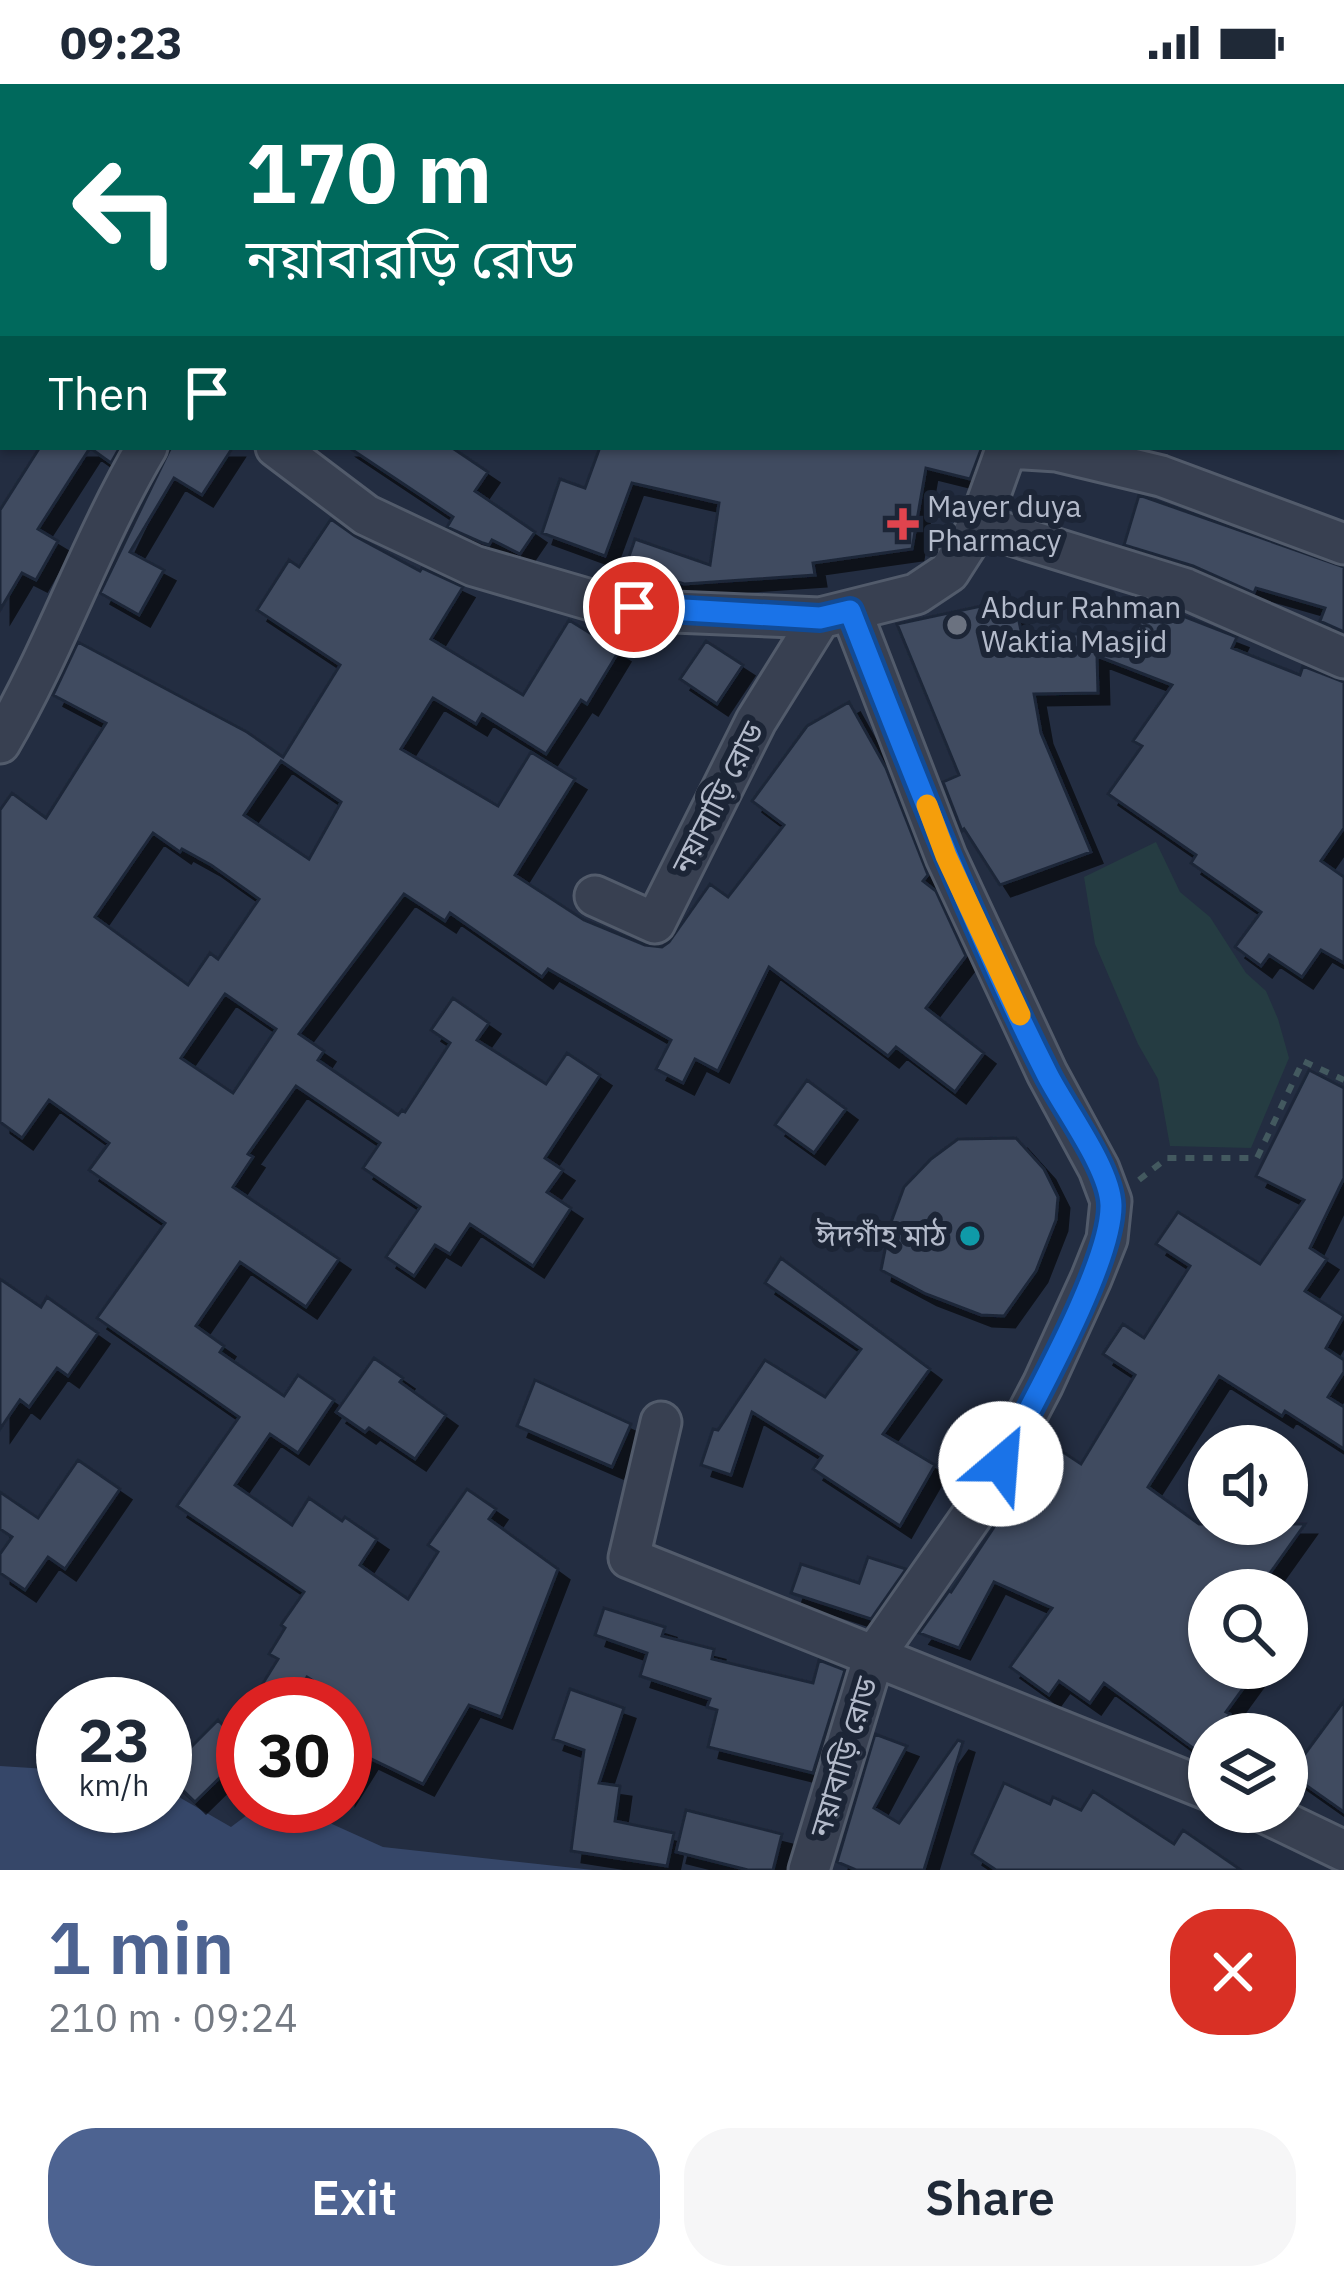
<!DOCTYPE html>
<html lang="en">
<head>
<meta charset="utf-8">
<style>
	body { margin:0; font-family:"IBM Plex Sans","Noto Sans Bengali",sans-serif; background:#f6f6f7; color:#1f2937; height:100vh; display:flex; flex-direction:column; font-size:45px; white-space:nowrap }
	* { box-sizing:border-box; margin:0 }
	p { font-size:39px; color:#747a83 }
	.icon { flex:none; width:66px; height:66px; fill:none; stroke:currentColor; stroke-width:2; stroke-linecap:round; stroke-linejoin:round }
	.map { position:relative; height:1786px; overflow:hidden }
	.drawer { display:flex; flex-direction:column; background:#fff; flex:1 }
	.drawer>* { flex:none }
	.guide { position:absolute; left:0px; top:0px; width:1344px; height:366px; box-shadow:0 3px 9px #0004; background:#00695c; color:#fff; overflow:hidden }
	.buttons { position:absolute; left:1188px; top:1341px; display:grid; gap:24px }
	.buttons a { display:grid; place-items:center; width:120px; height:120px; border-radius:50%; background:#fff; box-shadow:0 3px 9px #0004; font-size:60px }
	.speed { position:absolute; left:36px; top:1593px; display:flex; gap:24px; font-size:60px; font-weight:700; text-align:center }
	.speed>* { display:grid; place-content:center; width:156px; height:156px; border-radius:50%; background:#fff; box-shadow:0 3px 9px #0004; line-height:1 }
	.speed small { font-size:30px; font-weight:400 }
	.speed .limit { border:18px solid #d22; background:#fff; color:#111 }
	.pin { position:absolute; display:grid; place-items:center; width:102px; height:102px; color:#fff; margin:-51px; border:6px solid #fff; border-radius:50%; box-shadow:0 3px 12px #0007 }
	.me { position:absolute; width:132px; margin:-66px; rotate:27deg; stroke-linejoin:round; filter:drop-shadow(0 0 9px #0008) }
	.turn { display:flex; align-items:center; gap:42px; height:252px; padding:0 48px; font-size:54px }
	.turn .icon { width:156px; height:156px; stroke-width:2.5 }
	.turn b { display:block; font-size:84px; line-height:102px }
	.then { display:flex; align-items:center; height:114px; padding:0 48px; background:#0003; gap:24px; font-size:45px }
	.round { display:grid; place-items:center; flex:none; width:126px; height:126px; border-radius:48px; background:#f6f6f7 }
	.summary { display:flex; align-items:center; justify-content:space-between; height:204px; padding:0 48px }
	h1 { font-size:72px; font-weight:600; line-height:90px; color:#4d6391 }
	.button { display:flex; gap:24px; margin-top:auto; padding:24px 48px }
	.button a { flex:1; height:138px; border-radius:48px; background:#4d6391; color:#fff; font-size:48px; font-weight:600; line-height:138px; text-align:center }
	.button a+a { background:#f6f6f7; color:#1f2937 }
	.status { display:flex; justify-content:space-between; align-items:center; height:84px; padding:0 60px; background:#fff; direction:ltr }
	.status svg { height:33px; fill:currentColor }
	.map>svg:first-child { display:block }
	.green { fill:#253c42 }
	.water { fill:#364769 }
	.building { fill:#3f4b61; stroke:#1e2738; stroke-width:3; fill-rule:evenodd; filter:url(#shadow) }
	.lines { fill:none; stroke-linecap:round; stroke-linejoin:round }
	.minor-casing { stroke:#525b6b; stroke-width:45 }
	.path { stroke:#43595f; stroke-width:6; stroke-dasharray:9 9; stroke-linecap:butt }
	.minor { stroke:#384051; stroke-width:39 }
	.route-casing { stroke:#114b97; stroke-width:30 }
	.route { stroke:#1a73e8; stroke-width:21 }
	.slow { stroke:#f59e0b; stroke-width:21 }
	.health-dot { fill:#e0444e; stroke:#1c2536; stroke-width:4.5 }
	.worship-dot { fill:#6b7280; stroke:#1c2536; stroke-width:4.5 }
	.culture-dot { fill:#0f9aa8; stroke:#1c2536; stroke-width:4.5 }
	.labels { text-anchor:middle; stroke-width:12; stroke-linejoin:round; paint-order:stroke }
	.poi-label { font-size:30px; fill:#b4bbcb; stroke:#1c2536; text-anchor:start }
	.street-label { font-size:30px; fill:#b4bbcb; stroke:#1c2536 }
</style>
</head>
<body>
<div class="status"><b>09:23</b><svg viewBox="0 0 49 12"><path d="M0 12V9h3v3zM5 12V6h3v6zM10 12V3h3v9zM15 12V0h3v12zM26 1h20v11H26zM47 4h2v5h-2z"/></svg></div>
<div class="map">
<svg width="1344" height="1786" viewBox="0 0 1344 1786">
	<defs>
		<filter id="shadow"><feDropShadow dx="11" dy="11" stdDeviation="0" flood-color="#0009"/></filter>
	</defs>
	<rect width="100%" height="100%" fill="#232d41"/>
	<path class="green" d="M1156 758 1180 808 1210 833 1246 889 1266 907 1278 935 1289 974 1251 1064 1170 1062 1158 995 1138 960 1095 860 1084 793Z"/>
	<path class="water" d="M0 1682 63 1686V1722H165V1705L231 1743 259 1722H292L383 1763 593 1786H0Z"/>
	<path class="building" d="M40 363H120L111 379 90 364 38 445 58 457 36 496 22 489 0 526V426Z
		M171 363H233L202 411 174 394 130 468 164 486 139 531 100 509Z
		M348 363H451L488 388 475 407 535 448 520 470 492 456 489 461 483 459 447 443 453 433Z
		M600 363H982L970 395 926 384 912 465 813 479 815 491 684 500 626 481 635 455 710 481 719 419 632 399 605 472 542 449 560 395 585 404Z
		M1139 411 1344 483V548L1320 537 1325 524 1256 504 1254 509 1193 482 1124 461Z
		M331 435 355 452 420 487 422 484 463 503 431 555 523 611 569 536 619 567 587 620 581 616 546 670 482 630 476 640 433 614 401 665 498 722 531 668 575 695 515 791 584 836 645 861 662 863 669 858 710 800 728 813 784 741 752 717 807 642 849 618 886 684 928 791 923 797 936 807 966 872 926 924 984 969 955 1008 896 963 888 972 769 883 718 987 695 975 683 999 656 985 671 956 548 885 542 893 450 829 445 837 404 810 299 950 324 967 318 976 398 1031 402 1026 405 1028 450 959 431 946 453 914 489 939 477 956 546 1000 567 969 600 991 545 1074 563 1086 547 1108 571 1124 533 1182 470 1140 450 1170 435 1161 414 1192 386 1173 420 1123 363 1084 380 1059 296 1002 248 1070 253 1073 233 1103 339 1175 306 1223 240 1178 196 1242 224 1262 220 1268 284 1312 298 1291 334 1316 298 1369 270 1350 235 1401 292 1441 309 1414 342 1437 345 1433 377 1455 360 1481 408 1515 438 1468 428 1461 467 1405 496 1425 489 1435 558 1485 501 1633 469 1621 423 1700 367 1673 345 1708V1617L307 1593 290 1620H250L278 1575 269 1570 285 1544 281 1541 304 1508 177 1422 239 1333 97 1234 165 1139 89 1086 109 1059 49 1016 22 1054 0 1038V726L12 709 46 734 106 639 53 611 78 558 247 648 283 673 340 581 257 526 289 476 299 483ZM281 677 341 718 309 775 244 731ZM153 749 180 768 182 765 211 781 259 815 218 875 210 869 188 901 95 833ZM225 910 276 945 233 1009 181 974Z
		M1014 515 1022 551 1136 549 1147 518 1237 553 1232 564 1300 591 1303 582 1344 598V744L1321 777 1344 793V879L1321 866 1302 893 1269 871 1261 882 1235 863 1261 828 1191 779 1196 771 1108 710 1142 662 1133 657 1172 601 1097 572 1098 609 1034 610 1041 649 1091 768 1000 801 964 745 962 747 943 698 959 691 897 540Z
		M706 557 743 581 717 620 680 595Z
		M1309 986 1344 1004V1094L1310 1164 1327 1175 1305 1207 1344 1232 1326 1264 1344 1276V1288L1328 1313 1344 1323V1365L1285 1327 1282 1332 1219 1292 1148 1403 1199 1440H1305L1258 1506H1209V1584H1258L1226 1628 1230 1630 1216 1650H1209V1660L1201 1670 1104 1599 1090 1619 1059 1597 1049 1611 1010 1583 1052 1524 994 1498 959 1564 919 1549 949 1507 951 1508 1000 1434 1042 1354 1081 1380 1135 1291 1103 1270 1123 1240 1144 1254 1190 1182 1156 1160 1178 1128 1260 1180 1304 1116 1256 1092Z
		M807 996 846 1025 814 1069 775 1041Z
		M1016 1054 1044 1085 1058 1113 1056 1136 1036 1187 1004 1232 981 1231 926 1210 881 1186 890 1141 904 1103 931 1075 958 1055Z
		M781 1174 930 1285 883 1350 935 1381 900 1442 813 1385 822 1372 752 1328 731 1391 701 1381 713 1345 718 1346 765 1276 825 1313 861 1265 765 1199Z
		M0 1195 41 1223 47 1213 98 1249 68 1292 57 1284 29 1323 20 1316 0 1345Z
		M374 1274 403 1294 400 1298 446 1331 415 1375 369 1344 365 1348 336 1328Z
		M535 1296 631 1340 612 1383 517 1342Z
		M78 1376 120 1405 65 1485 48 1473 25 1506 0 1489V1470L12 1453 0 1445V1408L38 1434Z
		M868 1473 906 1485 871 1535 791 1509 801 1480 859 1499Z
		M604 1524 665 1543 662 1552 714 1565 712 1575 813 1599 819 1576 845 1586 813 1689 708 1663 717 1626 707 1623 710 1615 640 1592 647 1569 595 1551Z
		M570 1605 624 1624 599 1699 620 1702 615 1737 674 1749 667 1782 571 1767 584 1666 553 1655Z
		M1344 1617V1728L1290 1690Z
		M218 1636 243 1662V1671L195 1718 165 1689Z
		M875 1650 907 1662 874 1724 899 1739 958 1656 963 1658 924 1786H856L837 1778Z
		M1004 1699 1050 1720 1053 1713 1081 1726 1093 1707 1174 1760 1183 1746 1241 1786H996L972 1770Z
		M686 1726 782 1750 773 1786H748L676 1768Z"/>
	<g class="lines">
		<defs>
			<path id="minor" d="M251 3 253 0
				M1122 3 1124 0
				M0 166 3 168
				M276 363 366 431 474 482 594 517 674 528 820 534 916 510 949 488 979 441 1007 363
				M1007 364 1057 367 1161 392 1344 460
				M979 441 1186 505 1344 574
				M0 659C56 563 91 458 147 363
				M595 812 655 839 756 637 820 534
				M661 1338 629 1474 1209 1706
				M1263 1728 1344 1767
				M809 1786 874 1572 980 1420 1043 1300 1091 1195 1107 1155 1111 1117 1099 1085 1047 989 946 773 851 527"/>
		</defs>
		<use href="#minor" class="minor-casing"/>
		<path class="path" d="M1139 1096 1167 1074H1257L1303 977 1344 996"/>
		<use href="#minor" class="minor"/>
	</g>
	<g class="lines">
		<defs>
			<path id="route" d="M634 523 820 534 850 527C911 683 971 840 1047 990 1064 1024 1110 1084 1111 1121 1112 1180 1030 1323 1001 1380"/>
		</defs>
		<use href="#route" class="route-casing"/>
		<use href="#route" class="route"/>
		<path class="slow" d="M927 721 946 772 1020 931"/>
	</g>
	<path class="health-dot" d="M897 422h12v12h12v12h-12v12h-12v-12h-12v-12h12z"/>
	<circle class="worship-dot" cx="957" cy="541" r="12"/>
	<circle class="culture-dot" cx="970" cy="1152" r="12"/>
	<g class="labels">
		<g class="poi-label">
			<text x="927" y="433">Mayer duya<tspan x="927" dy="34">Pharmacy</tspan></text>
			<text x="981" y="534">Abdur Rahman<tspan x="981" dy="34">Waktia Masjid</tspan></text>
			<text x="946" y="1162" text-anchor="end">ঈদগাঁহ মাঠ</text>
		</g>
		<g class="street-label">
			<text transform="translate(718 714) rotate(-63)" y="10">নয়াবাড়ি রোড</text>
			<text transform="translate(844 1673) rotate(-73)" y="10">নয়াবাড়ি রোড</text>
		</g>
	</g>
</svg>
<div class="buttons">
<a><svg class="icon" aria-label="sound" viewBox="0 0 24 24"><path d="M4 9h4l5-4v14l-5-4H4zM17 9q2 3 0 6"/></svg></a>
<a><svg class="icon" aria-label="search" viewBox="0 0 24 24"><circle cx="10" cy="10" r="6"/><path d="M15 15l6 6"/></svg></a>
<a><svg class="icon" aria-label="layers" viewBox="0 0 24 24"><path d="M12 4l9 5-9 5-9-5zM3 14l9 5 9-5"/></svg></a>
</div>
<div class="speed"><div>23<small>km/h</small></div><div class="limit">30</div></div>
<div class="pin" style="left:634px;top:523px;background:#d93025"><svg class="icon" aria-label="arrive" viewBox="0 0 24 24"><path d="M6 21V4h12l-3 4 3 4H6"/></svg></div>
<svg class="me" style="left:1001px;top:1380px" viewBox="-20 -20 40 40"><circle r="19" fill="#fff"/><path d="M0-13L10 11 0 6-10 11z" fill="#1a73e8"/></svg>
<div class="guide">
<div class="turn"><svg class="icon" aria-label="left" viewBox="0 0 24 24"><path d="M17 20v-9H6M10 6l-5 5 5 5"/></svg><div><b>170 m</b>নয়াবারড়ি রোড</div></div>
<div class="then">Then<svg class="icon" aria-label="arrive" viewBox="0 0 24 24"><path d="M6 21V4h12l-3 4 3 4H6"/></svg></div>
</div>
</div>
<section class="drawer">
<div class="summary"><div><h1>1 min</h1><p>210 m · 09:24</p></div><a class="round" style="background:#d93025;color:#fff"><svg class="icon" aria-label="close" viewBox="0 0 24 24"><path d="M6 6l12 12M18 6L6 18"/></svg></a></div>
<div class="button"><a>Exit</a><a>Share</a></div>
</section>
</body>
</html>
